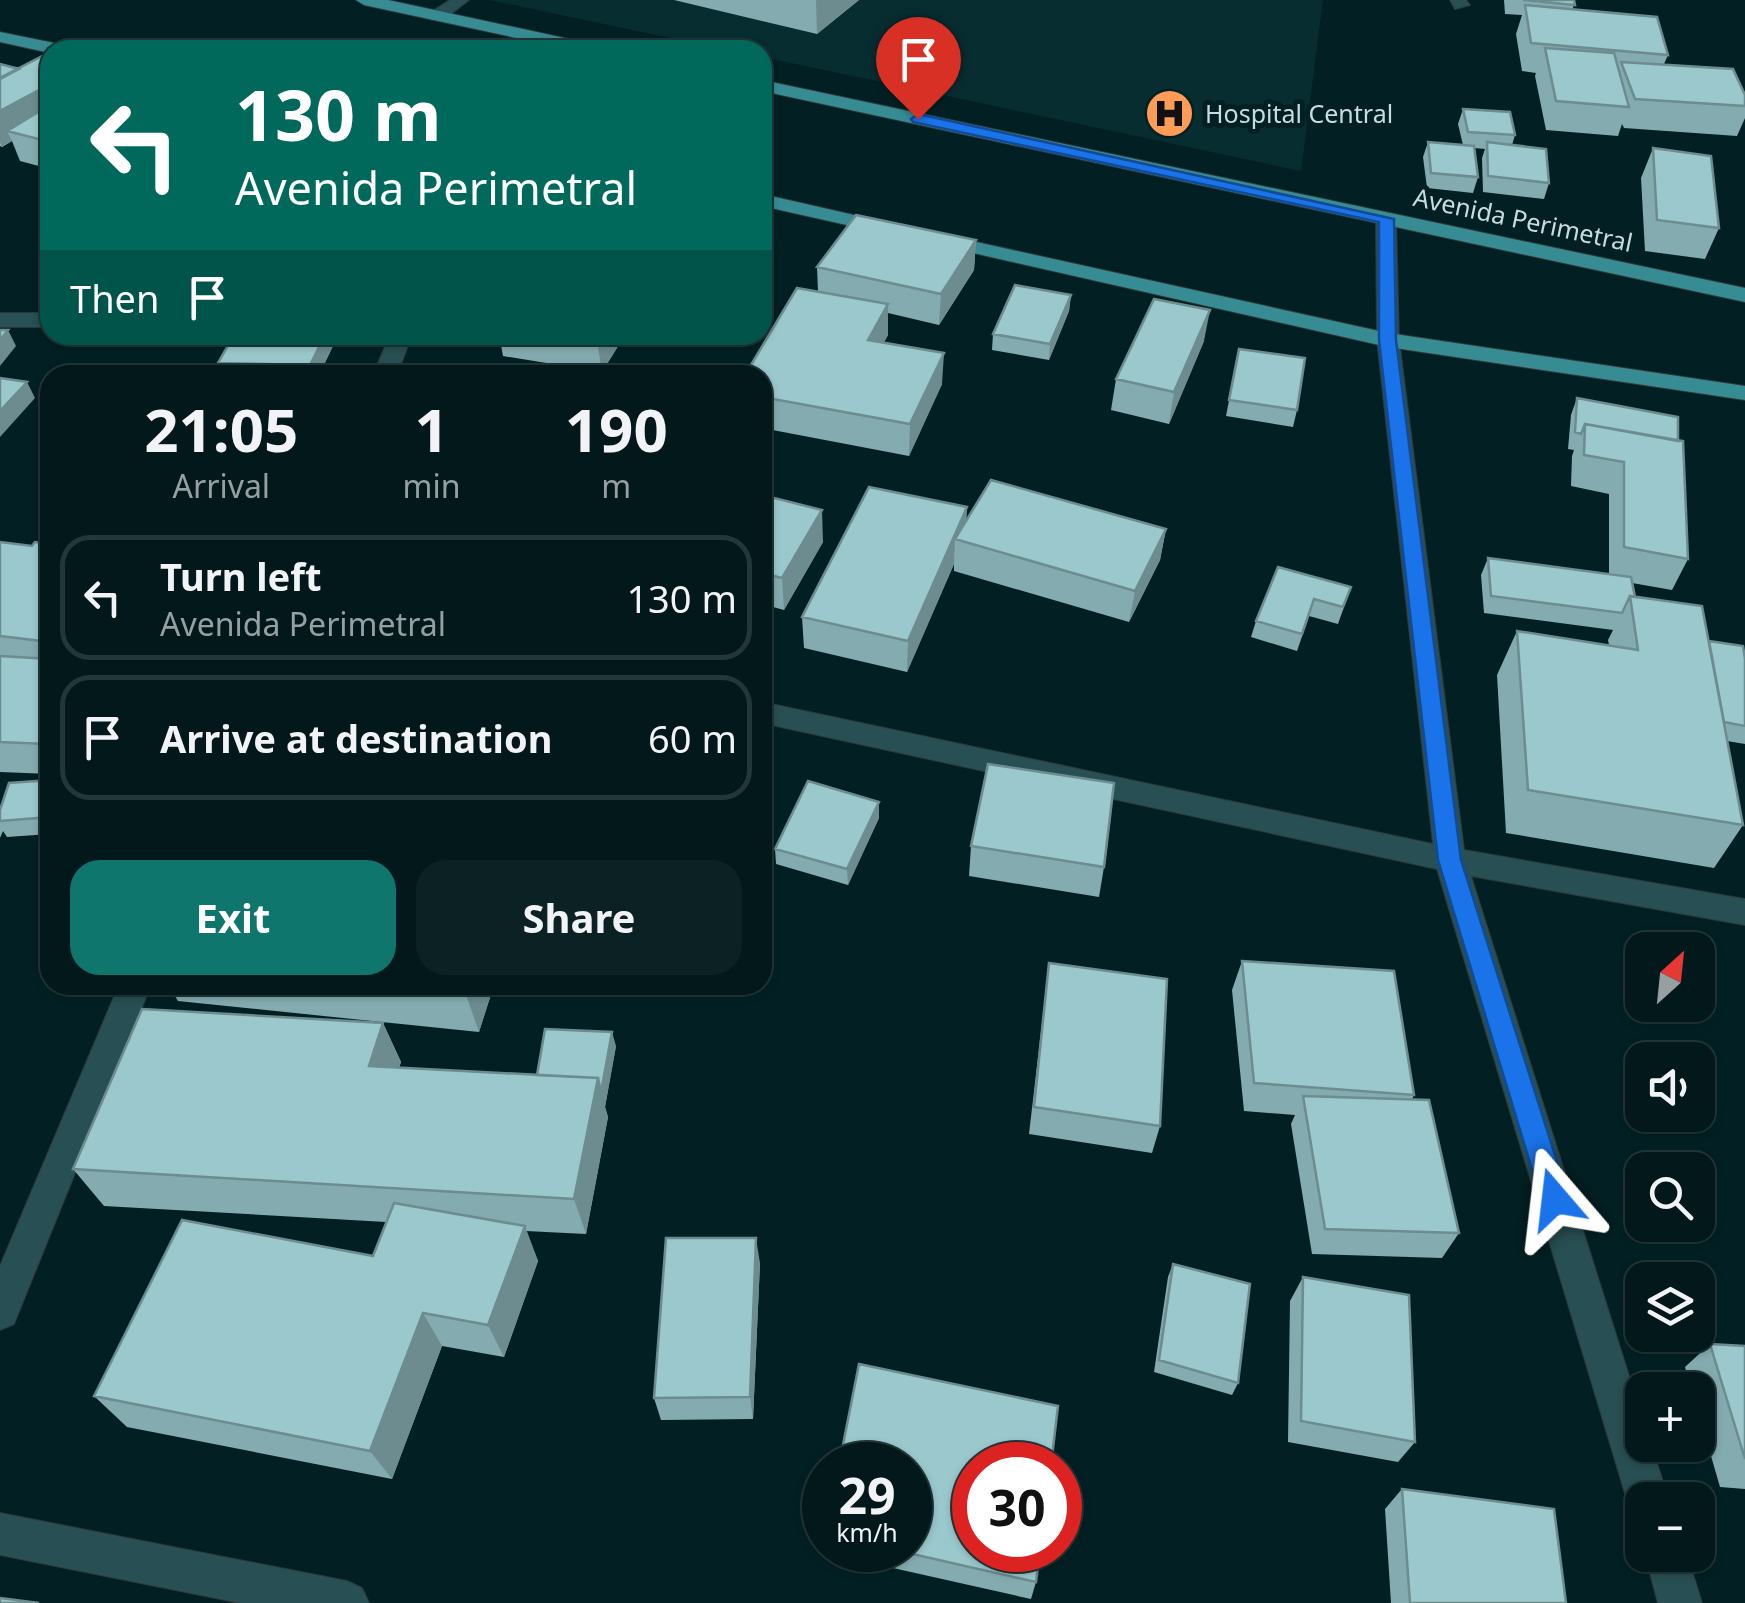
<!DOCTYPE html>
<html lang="en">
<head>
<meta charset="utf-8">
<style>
	body { margin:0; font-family:"Noto Sans",sans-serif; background:#0c2123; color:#f1f3f6; height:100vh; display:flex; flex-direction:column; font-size:38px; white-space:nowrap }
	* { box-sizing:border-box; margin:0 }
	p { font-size:32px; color:#96a0a2 }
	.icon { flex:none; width:55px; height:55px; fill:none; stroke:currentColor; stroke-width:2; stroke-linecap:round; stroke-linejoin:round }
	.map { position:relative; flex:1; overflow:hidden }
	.side { position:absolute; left:40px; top:365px; width:732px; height:630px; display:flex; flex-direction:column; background:#02181a; border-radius:30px; box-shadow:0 2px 8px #0004,0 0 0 2px #233739 }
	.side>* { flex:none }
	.banner { position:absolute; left:40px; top:40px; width:732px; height:305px; border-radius:30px; box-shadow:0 2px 8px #0004,0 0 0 2px #233739; background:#00695c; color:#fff; overflow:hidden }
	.needle { width:65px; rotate:27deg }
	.controls { position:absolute; left:1625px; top:932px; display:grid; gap:20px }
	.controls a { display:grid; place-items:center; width:90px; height:90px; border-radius:20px; background:#02181a; box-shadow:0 2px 8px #0004,0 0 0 2px #233739; font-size:50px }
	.speed { position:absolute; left:802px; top:1442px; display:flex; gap:20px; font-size:50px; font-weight:700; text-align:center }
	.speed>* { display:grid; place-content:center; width:130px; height:130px; border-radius:50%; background:#02181a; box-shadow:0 2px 8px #0004,0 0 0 2px #233739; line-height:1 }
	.speed small { font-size:25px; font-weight:400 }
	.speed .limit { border:15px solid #d22; background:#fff; color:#111 }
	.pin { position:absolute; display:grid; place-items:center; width:85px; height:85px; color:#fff; margin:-102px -42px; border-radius:50% 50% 50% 0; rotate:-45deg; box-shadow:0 0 10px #0007 }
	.pin .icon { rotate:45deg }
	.me { position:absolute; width:110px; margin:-55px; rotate:343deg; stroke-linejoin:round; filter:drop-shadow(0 0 8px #0008) }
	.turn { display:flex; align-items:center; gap:35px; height:210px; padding:0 30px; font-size:45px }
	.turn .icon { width:130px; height:130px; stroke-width:2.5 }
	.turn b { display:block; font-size:70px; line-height:85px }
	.then { display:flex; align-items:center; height:95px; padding:0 30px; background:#0003; gap:20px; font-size:38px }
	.eta { display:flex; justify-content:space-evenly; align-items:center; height:170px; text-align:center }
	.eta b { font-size:60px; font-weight:700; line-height:70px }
	.button { display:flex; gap:20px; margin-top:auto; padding:20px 30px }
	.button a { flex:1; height:115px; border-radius:30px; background:#0f766e; color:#fff; font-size:40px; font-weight:700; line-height:115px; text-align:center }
	.button a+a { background:#0c2123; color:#f1f3f6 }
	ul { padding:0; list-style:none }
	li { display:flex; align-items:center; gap:30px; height:125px; margin:0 20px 15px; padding:0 10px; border:5px solid #233739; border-radius:30px }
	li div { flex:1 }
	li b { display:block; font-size:38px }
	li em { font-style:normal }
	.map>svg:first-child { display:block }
	.built { fill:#082d31 }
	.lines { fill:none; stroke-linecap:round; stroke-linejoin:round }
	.minor-casing { stroke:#2c3739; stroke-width:2 }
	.major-casing { stroke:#2c3739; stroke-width:2 }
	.minor { fill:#284f53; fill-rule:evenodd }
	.major { fill:#378c94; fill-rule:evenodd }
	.wall { fill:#84acb0 }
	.shaded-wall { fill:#6c8c90 }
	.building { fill:#9ac8cd; stroke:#6c8c90; stroke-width:2.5 }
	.route { fill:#1a73e8; stroke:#114b97; stroke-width:2.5 }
	.labels { text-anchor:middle; stroke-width:10; stroke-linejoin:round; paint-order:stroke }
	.far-poi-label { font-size:25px; fill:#c8dcde; stroke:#022023; text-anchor:start }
	.far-street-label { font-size:25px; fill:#c8dcde; stroke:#022023 }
</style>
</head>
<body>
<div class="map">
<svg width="1745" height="1603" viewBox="0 0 1745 1603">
	<rect width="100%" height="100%" fill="#022023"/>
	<path class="built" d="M490 0H1323L1301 171 763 57 762 50H727Z"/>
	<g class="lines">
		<defs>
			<path id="minor" d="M450 0H469L443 20H431V12Z
				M1450 0H1466L1470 5 1455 9Z
				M1386 213 1396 219 1399 340 1464 850 1745 899V925L1471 876 1642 1417V1445H1651L1669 1500H1642V1518L1633 1515 1627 1500 1437 869 762 723V702L1433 844 1377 340 1376 219Z
				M0 313H50V327H0Z
				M390 335H412L397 375H373Z
				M119 985H151L14 1324 0 1330V1266Z
				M0 1513 347 1581 362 1588 369 1603H240L0 1555Z
				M1645 1555H1687L1702 1603H1658Z"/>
			<path id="major" d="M356 0H388L597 45 606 50H572L364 5Z
				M0 32 69 46 72 50 50 53 0 42Z
				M762 80 1745 288V302L762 91Z
				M762 194 898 225 901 229 891 235 762 206Z
				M936 233 1388 333 1745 386V400L1388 347 929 243 926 239Z"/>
		</defs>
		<use href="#minor" class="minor-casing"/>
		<use href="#major" class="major-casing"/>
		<use href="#minor" class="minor"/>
		<use href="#major" class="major"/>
	</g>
	<path class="wall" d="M674 0H859L817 34Z
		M1504 0H1574L1573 9 1668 55 1664 64 1745 95V118L1737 136 1624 128 1622 124 1618 136 1546 130 1535 76 1536 73 1522 71 1516 34 1522 15 1505 14Z
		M50 52V169L20 161 12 141 2 147 0 146V64L19 69Z
		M1463 109 1515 135 1512 145 1549 183 1544 199 1483 192 1482 158 1485 149 1474 148 1478 177 1473 193 1427 188 1423 157 1428 142 1463 145 1458 124Z
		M1653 148 1719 228 1705 259 1645 251 1641 178Z
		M976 240 974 270 939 325 888 313V335L884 342 942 384 909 456 762 428V375L818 291 817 267Z
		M1071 295 1069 311 1049 360 992 350 993 334Z
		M234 335H331L334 344 319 375H223L218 363Z
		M499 335H625L602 372 503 356Z
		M1204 341 1169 424 1111 410 1116 379Z
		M1239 349 1297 410 1293 427 1226 416Z
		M1577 398 1678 441 1688 559 1672 590 1632 583 1635 597 1709 641 1745 726V744L1727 741 1743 825 1714 868 1506 833 1497 675 1517 631 1609 645 1608 640 1613 630 1484 613 1481 575 1488 558 1609 574V494L1571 486 1572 456 1574 450 1568 449 1571 415Z
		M762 495 823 542 784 610 762 604Z
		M967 507 966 521 1166 529 1160 560 1129 622 954 571V564L907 672 804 648 802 617Z
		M0 542 32 546 50 544V774L0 772Z
		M1351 587 1338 624 1309 616 1297 651 1251 637 1256 621Z
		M50 780V834L7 837 3 831 0 838V810Z
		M879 802V818L848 885 776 864 775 849Z
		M971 846 1104 867 1099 897 969 876Z
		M1242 961 1414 1095 1412 1099 1459 1233 1442 1258 1312 1254 1291 1124 1295 1115 1244 1111 1232 990Z
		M1049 963 1160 1126 1152 1153 1029 1134Z
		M168 985H494L479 1032 178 1001Z
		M383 1023 401 1062 399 1068 537 1075 616 1046 605 1107 608 1117 586 1234 526 1231 538 1261 504 1357 442 1346 392 1479 127 1427 94 1396 373 1256 386 1222 104 1206 73 1169Z
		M760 1263 753 1419 661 1420 654 1398Z
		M1173 1264 1238 1383 1232 1395 1154 1372 1168 1277Z
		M1303 1277 1415 1442 1398 1462 1288 1442 1290 1301Z
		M1710 1344 1745 1346V1489L1720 1487 1698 1411V1390H1691L1685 1367Z
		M1402 1489 1566 1603H1391L1385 1509Z
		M826 1550H910L1036 1582 1031 1599 826 1553Z"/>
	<path class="shaded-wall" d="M816 0H859L817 34Z
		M50 84V120L7 131 12 141 2 147 0 142V111Z
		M976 240 974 270 939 325 941 294Z
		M1071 295 1069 311 1049 360 1050 344Z
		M888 304V335L868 371V340Z
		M1210 310 1204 341 1169 424 1174 392Z
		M8 330 16 346 0 366V340Z
		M325 335H331L334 344 319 375H314L310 365Z
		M601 335H625L602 372 597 341Z
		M944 353 942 384 909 456 910 424Z
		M27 382 35 398 0 437V411Z
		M967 507 965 538 955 539 954 564 907 672 908 641Z
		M822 510 823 542 784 610 782 578Z
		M1166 529 1160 560 1129 622 1135 591Z
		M879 802V818L848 885 847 869Z
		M467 985H494L479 1032 465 992Z
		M383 1023 401 1062 388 1104 369 1066Z
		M612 1032 616 1046 605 1107 608 1117 586 1234 574 1199 598 1078Z
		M525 1226 538 1261 504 1357 488 1325Z
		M756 1238 760 1263 753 1419 750 1397Z
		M423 1313 442 1346 392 1479 370 1451Z"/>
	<path class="building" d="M1523 0H1574L1575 5Z
		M1525 5 1657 17 1668 55 1531 43Z
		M1545 48 1614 53 1629 107 1556 101Z
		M50 52V84L0 111V78Z
		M1621 62 1733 69 1745 95V106L1635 99Z
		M0 64 19 69 0 79Z
		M50 105V142L7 131Z
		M1463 109 1510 112 1515 135 1468 132Z
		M1428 142 1474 146 1478 177 1431 173Z
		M1487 142 1546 149 1549 183 1488 176Z
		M1653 148 1711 156 1719 228 1657 220Z
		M856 215 976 240 941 294 817 267Z
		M1015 285 1071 295 1050 344 993 334Z
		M797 288 888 304 868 340 944 353 910 424 762 397V375H745Z
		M1154 299 1210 310 1174 392 1116 379Z
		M0 330H8L0 340Z
		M234 335H325L310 365 218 363Z
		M558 335H601L597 341Z
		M1239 349 1305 358 1297 410 1229 400Z
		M0 378 27 382 0 411Z
		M1577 398 1678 417V441L1585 424 1581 434 1575 432Z
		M1585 424 1683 441 1688 559 1624 547V462L1584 455Z
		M991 480 1166 529 1135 591 955 539Z
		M869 487 967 507 908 641 802 617Z
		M762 495 822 510 782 578 762 573Z
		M0 542 32 546 35 542 50 544V642L0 636Z
		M1488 558 1631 577 1635 597 1630 596 1622 613 1491 596Z
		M1278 567 1351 587 1343 607 1314 599 1302 634 1256 621Z
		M1630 596 1702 606 1743 825 1528 790 1517 631 1638 650Z
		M1709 641 1743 646 1745 659V726L1724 722Z
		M0 656 50 659V736L46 744 0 742Z
		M988 764 1114 783 1104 867 971 846Z
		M50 780V817L0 821V810L9 783Z
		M808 781 879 802 847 869 775 849Z
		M1242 961 1394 971 1414 1095 1254 1083Z
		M1049 963 1167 979 1160 1126 1034 1107Z
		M394 985H467L465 992Z
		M142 1009 383 1023 369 1066 598 1078 574 1199 73 1169Z
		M545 1029 612 1032 601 1092 598 1078 537 1075Z
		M1303 1096 1429 1100 1459 1233 1325 1229Z
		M394 1203 525 1226 488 1325 423 1313 370 1451 94 1396 182 1220 373 1256Z
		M666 1238H756L750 1397 654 1398Z
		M1173 1264 1250 1284 1238 1383 1159 1360Z
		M1303 1277 1409 1295 1415 1442 1301 1421Z
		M1710 1344 1745 1346V1459Z
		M859 1364 1058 1406 1051 1465H975V1550H1040L1036 1582 895 1550H910V1465H839Z
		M1402 1489 1554 1509 1566 1603H1410Z
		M0 1598 39 1603H0Z"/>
	<path class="route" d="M918 114 1394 219 1396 340 1461 860 1569 1199 1565 1208 1555 1212 1545 1208 1541 1199 1438 860 1379 340V222L913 122 911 119Z"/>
	<defs>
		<symbol id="hospital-disc" viewBox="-11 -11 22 22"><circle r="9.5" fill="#fd9c56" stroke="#022023"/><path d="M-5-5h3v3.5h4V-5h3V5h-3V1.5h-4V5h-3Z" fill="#111"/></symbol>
	</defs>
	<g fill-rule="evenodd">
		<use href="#hospital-disc" x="1142" y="86" width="55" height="55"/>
	</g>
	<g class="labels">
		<g class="far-poi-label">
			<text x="1205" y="123">Hospital Central</text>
		</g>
		<g class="far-street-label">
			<text transform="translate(1523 220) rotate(12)" y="9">Avenida Perimetral</text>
		</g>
	</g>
</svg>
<div class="controls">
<a><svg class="needle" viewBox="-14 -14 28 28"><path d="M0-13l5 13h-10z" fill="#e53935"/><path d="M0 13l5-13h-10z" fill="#96a0a2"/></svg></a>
<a><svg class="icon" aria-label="sound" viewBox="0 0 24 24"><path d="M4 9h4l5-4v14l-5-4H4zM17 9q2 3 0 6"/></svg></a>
<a><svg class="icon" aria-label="search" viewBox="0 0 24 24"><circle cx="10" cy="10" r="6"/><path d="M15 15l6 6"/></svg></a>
<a><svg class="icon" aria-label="layers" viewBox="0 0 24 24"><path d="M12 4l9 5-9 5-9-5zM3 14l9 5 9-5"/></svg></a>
<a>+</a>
<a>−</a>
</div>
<div class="speed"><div>29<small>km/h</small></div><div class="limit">30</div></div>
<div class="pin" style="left:918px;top:119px;background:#d93025"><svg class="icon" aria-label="arrive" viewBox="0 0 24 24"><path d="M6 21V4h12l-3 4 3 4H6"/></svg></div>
<svg class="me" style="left:1555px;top:1199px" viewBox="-20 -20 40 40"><path d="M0-17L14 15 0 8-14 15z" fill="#1a73e8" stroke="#fff" stroke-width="4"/></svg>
<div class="banner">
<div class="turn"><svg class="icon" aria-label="left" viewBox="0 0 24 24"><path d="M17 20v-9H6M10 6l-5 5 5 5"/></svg><div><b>130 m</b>Avenida Perimetral</div></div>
<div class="then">Then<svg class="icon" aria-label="arrive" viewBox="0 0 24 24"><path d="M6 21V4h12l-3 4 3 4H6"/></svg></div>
</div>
<section class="side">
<div class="eta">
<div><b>21:05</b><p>Arrival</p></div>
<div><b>1</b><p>min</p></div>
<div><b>190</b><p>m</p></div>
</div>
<ul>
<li><svg class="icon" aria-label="left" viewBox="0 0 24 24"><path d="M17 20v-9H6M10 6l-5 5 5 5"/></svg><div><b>Turn left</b><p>Avenida Perimetral</p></div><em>130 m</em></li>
<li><svg class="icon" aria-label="arrive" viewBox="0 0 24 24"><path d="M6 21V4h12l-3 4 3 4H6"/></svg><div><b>Arrive at destination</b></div><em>60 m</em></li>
</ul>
<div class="button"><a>Exit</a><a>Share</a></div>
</section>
</div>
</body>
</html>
